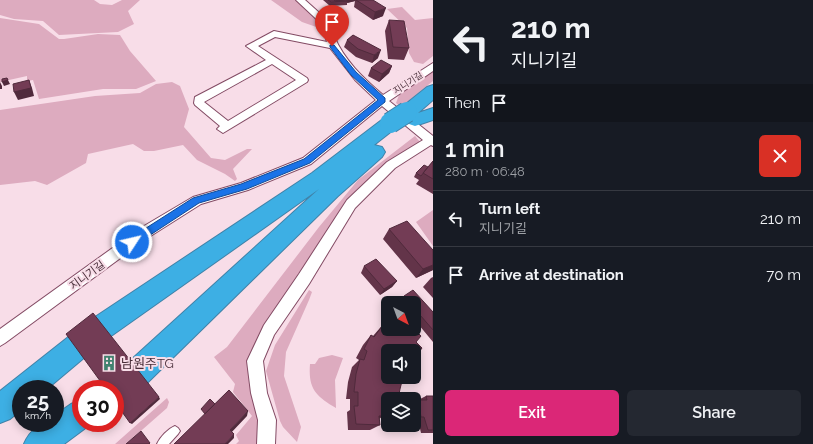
<!DOCTYPE html>
<html lang="en">
<head>
<meta charset="utf-8">
<style>
	body { margin:0; font-family:Raleway,"Noto Sans KR",sans-serif; background:#242831; color:#f1f3f6; height:100vh; display:flex; flex-direction:column; font-size:15px; white-space:nowrap }
	* { box-sizing:border-box; margin:0 }
	p { font-size:13px; color:#9ea1a6 }
	.icon { flex:none; width:22px; height:22px; fill:none; stroke:currentColor; stroke-width:2; stroke-linecap:round; stroke-linejoin:round }
	.map { position:relative; flex:1; overflow:hidden }
	.side { display:flex; flex-direction:column; background:#171b24; width:380px }
	.side>* { flex:none }
	.guide { background:#171b24; color:#f1f3f6; overflow:hidden }
	.needle { width:26px; rotate:139deg }
	.fabs { position:absolute; left:381px; top:296px; display:grid; gap:8px }
	.fabs a { display:grid; place-items:center; width:40px; height:40px; border-radius:6px; background:#171b24; box-shadow:0 2px 10px #0003; font-size:20px }
	.speed { position:absolute; left:12px; top:380px; display:flex; gap:8px; font-size:20px; font-weight:700; text-align:center }
	.speed>* { display:grid; place-content:center; width:52px; height:52px; border-radius:50%; background:#171b24; box-shadow:0 2px 10px #0003; line-height:1 }
	.speed small { font-size:10px; font-weight:400 }
	.speed .limit { border:6px solid #d22; background:#fff; color:#111 }
	.pin { position:absolute; display:grid; place-items:center; width:34px; height:34px; color:#fff; margin:-41px -17px; border-radius:50% 50% 50% 0; rotate:-45deg; box-shadow:0 0 4px #0007 }
	.pin .icon { rotate:45deg }
	.me { position:absolute; width:44px; margin:-22px; rotate:55deg; stroke-linejoin:round; filter:drop-shadow(0 0 3px #0008) }
	.turn { display:flex; align-items:center; gap:14px; height:84px; padding:0 12px; font-size:18px }
	.turn .icon { width:52px; height:52px; stroke-width:2.5 }
	.turn b { display:block; font-size:28px; line-height:34px }
	.then { display:flex; align-items:center; height:38px; padding:0 12px; background:#0003; gap:8px; font-size:15px }
	.round { display:grid; place-items:center; flex:none; width:42px; height:42px; border-radius:6px; background:#242831 }
	.overview { display:flex; align-items:center; justify-content:space-between; height:68px; padding:0 12px }
	h1 { font-size:24px; font-weight:600; line-height:30px }
	.cta { display:flex; gap:8px; margin-top:auto; padding:8px 12px }
	.cta a { flex:1; height:46px; border-radius:6px; background:#db2777; color:#fff; font-size:16px; font-weight:600; line-height:46px; text-align:center }
	.cta a+a { background:#242831; color:#f1f3f6 }
	ul { padding:0; list-style:none }
	li { display:flex; align-items:center; gap:12px; height:56px; padding:0 12px; border-top:1px solid #363941 }
	li div { flex:1 }
	li b { display:block; font-size:15px }
	li em { font-style:normal }
	main { display:flex; flex:1; min-height:0 }
	.map>svg:first-child { display:block }
	.green { fill:#ddabbf }
	.lines { fill:none; stroke-linecap:round; stroke-linejoin:round }
	.service-casing { stroke:#834b64; stroke-width:2 }
	.minor-casing { stroke:#834b64; stroke-width:2 }
	.motorway-casing { stroke:#4182a8; stroke-width:2 }
	.service { fill:#fff; fill-rule:evenodd }
	.minor { fill:#fff; fill-rule:evenodd }
	.motorway { fill:#3dafe4; fill-rule:evenodd }
	.motorway-bridge-far1-casing { stroke:#4182a8; stroke-width:18; stroke-linecap:butt }
	.motorway-bridge-casing { stroke:#4182a8; stroke-width:22; stroke-linecap:butt }
	.motorway-bridge-far1 { stroke:#3dafe4; stroke-width:16 }
	.motorway-bridge { stroke:#3dafe4; stroke-width:20 }
	.wall { fill:#633449 }
	.shaded-wall { fill:#502a3c }
	.building { fill:#733c55; stroke:#502a3c }
	.route { fill:#1a73e8; stroke:#114b97 }
	.labels { text-anchor:middle; stroke-width:4; stroke-linejoin:round; paint-order:stroke }
	.far-street-label { font-size:9px; fill:#482e39; stroke:#f8dde8 }
	.street-label { font-size:11px; fill:#482e39; stroke:#f8dde8 }
	.near-poi-label { font-size:13px; fill:#482e39; stroke:#f8dde8; text-anchor:start }
</style>
</head>
<body>
<main>
<div class="map">
<svg width="433" height="444" viewBox="0 0 433 444">
	<rect width="100%" height="100%" fill="#f8dde8"/>
	<path class="green" d="M0 0H94L100 4 112 5 122 0H140L128 11 134 24 118 32 59 35 43 21 14 19 0 15Z
		M271 0H296L322 24V29L302 22Z
		M402 7 415 20 433 18V56L423 64 414 62 409 53 407 28 387 9Z
		M0 18 39 24 59 39H64L98 34 120 35 130 51 156 81 136 89H103L39 99 33 80 27 81V76L0 82Z
		M433 70V81L401 107 396 103 399 95Z
		M172 82 180 86 189 109 184 127 211 158 225 160 247 149H252L233 169 237 179 235 181 225 174 197 160 183 145 154 151H144L133 144 88 154 86 163 47 185 35 181 0 185V110L95 96 140 93 156 84Z
		M415 136 420 142 381 169 250 360 262 444H236L239 441 236 435 252 416 233 392 235 384 214 357 227 347 319 227 358 180Z
		M433 210V246L416 222Z
		M309 290 312 292 309 300 286 352 284 376 301 427 297 442 283 427 280 421 266 371 275 345Z
		M332 355 343 358 335 380 336 408C316 396 308 389 310 364H315L319 358Z
		M167 398 169 402 167 408 126 444H115Z"/>
	<g class="lines">
		<defs>
			<path id="service" d="M175 426 178 428 180 431 178 434 169 444H157C160 437 168 429 175 426Z"/>
			<path id="minor" d="M296 0H305L334 26 337 32 334 36C344 60 363 78 383 95L433 63V71L389 101 433 136V146L431 145 395 168 355 208 309 284 274 335 263 361 267 393 276 420 275 444H257L258 420 251 393 247 361 264 325 299 274 347 200 387 162 423 140 382 106 311 164 248 190 201 204 149 237 5 343 0 346V329L139 229 193 197 241 183 303 158 376 100 355 80 330 48 275 37 258 46 307 78 308 80 307 82 223 133 217 129 220 126 195 105 194 103 195 97 266 60 246 46 274 31 327 42 325 35 328 31 327 29ZM272 64 296 80 228 121 204 102Z"/>
			<path id="motorway" d="M433 85V100L418 113 433 108V120L415 126 409 124 406 120 408 117 402 115 399 111 402 107 427 87Z
				M390 117 397 119 399 123 397 127 374 145 382 147 385 152 382 157 338 196 141 389 125 400 115 404V389H101L105 380 121 369 319 189 104 341 47 389H21V410L10 419 0 423V391L86 323 312 173 383 119Z
				M81 400V423L91 424 64 444H24C30 430 39 423 55 423V415L71 404Z"/>
		</defs>
		<use href="#service" class="service-casing"/>
		<use href="#minor" class="minor-casing"/>
		<use href="#motorway" class="motorway-casing"/>
		<use href="#service" class="service"/>
		<use href="#minor" class="minor"/>
		<use href="#motorway" class="motorway"/>
		<defs>
			<path id="motorway-bridge-far1" d="M405 113 408 111"/>
			<path id="motorway-bridge" d="M390 123 407 112"/>
		</defs>
		<use href="#motorway-bridge-far1" class="motorway-bridge-far1-casing"/>
		<use href="#motorway-bridge" class="motorway-bridge-casing"/>
		<use href="#motorway-bridge-far1" class="motorway-bridge-far1"/>
		<use href="#motorway-bridge" class="motorway-bridge"/>
	</g>
	<path class="wall" d="M323 0H373L383 16 373 20 354 7 355 1 347 3V5L330 6Z
		M389 20 409 48 404 60 388 59 385 31Z
		M353 35 378 58 372 63 356 57 344 47 347 40Z
		M392 66 389 73 379 82 368 76 371 68Z
		M433 161V194L416 184 419 180 414 177 416 173 428 167Z
		M389 229 433 250V270L416 278 383 239Z
		M364 266 397 281 392 287 380 295 361 273Z
		M433 277V298L423 287 431 278Z
		M404 296 433 312V342L414 319V303H400L399 302Z
		M386 321 416 342 414 351 388 399V416L387 417H382L379 419 380 425 370 430H348L347 412 350 410V399H346L348 382 352 367 359 360 356 358 363 345 371 335 373 336Z
		M426 396H433V433H421L418 420H415L414 414V402L418 400H420V399Z"/>
	<path class="shaded-wall" d="M336 0H356L355 1 347 3 348 1 335 2Z
		M386 8 383 16 373 20 375 12Z
		M381 50 378 58 372 63 374 55Z
		M392 66 389 73 379 82 382 74Z
		M7 78 10 84 4 86 2 82Z
		M29 80 32 88 34 96 18 100 14 92Z
		M0 82 2 86V89H0Z
		M433 265V270L416 278 423 269Z
		M397 281 392 287 380 295 384 289Z
		M159 397 160 399 132 424 130 423Z
		M248 411 247 416 230 434V430Z
		M234 434V438L228 444H225Z"/>
	<path class="building" d="M328 0H334L335 1 346 0 348 1 331 2Z
		M356 0H373L386 8 375 12Z
		M389 20 404 21 409 48 393 47Z
		M353 35 381 50 374 55 358 49 347 40Z
		M381 60 392 66 382 74 371 68Z
		M7 78 8 80 2 82V79Z
		M29 80 31 88 14 92 13 84Z
		M433 161V179L423 173Z
		M424 165 428 167 421 176 416 173Z
		M407 221 433 250V265L423 269 389 229Z
		M376 259 397 281 384 289 364 266Z
		M413 290 433 312V330L414 308V303H410L404 296Z
		M93 313 159 397 130 423 115 402V389H106L66 334Z
		M388 319V329H414L421 336 416 342 422 348 414 359V351H388V377H403L400 389 398 399H388V408H383V416H379L380 425 356 424 354 406H358V392H354L356 374 360 359 364 360 367 351 364 349 371 335 374 337 386 321Z
		M229 390 248 411 230 430 234 434 225 444H174Z
		M426 396H433V430H428L424 417H421L418 400H427Z
		M210 399 215 404 205 414 201 409Z
		M141 431 150 443 149 444H126Z"/>
	<path class="route" d="M330 45H334L356 72 385 98V102L310 163 247 189 199 203 135 245H129V239L193 198 241 184 304 159 378 100 351 75 330 47Z"/>
	<defs>
		<symbol id="building-bare" viewBox="-9 -9 18 18"><path d="M-4-6H4V6H1V3H-1V6H-4ZM-2.5-4.3h1.7v1.8h-1.7ZM.8-4.3h1.7v1.8H.8ZM-2.5-1h1.7V.8h-1.7ZM.8-1h1.7V.8H.8Z" fill="#42816f" stroke="#f8dde8" stroke-width="2.5" paint-order="stroke"/></symbol>
	</defs>
	<g fill-rule="evenodd">
		<use href="#building-bare" x="98" y="352" width="22" height="22"/>
	</g>
	<g class="labels">
		<g class="far-street-label">
			<text transform="translate(408 83) rotate(-33)" y="3">지니기길</text>
		</g>
		<g class="street-label">
			<text transform="translate(87 275) rotate(-36)" y="4">지니기길</text>
		</g>
		<g class="near-poi-label">
			<text x="121" y="368">남원주TG</text>
		</g>
	</g>
</svg>
<div class="fabs">
<a><svg class="needle" viewBox="-14 -14 28 28"><path d="M0-13l5 13h-10z" fill="#e53935"/><path d="M0 13l5-13h-10z" fill="#9ea1a6"/></svg></a>
<a><svg class="icon" aria-label="sound" viewBox="0 0 24 24"><path d="M4 9h4l5-4v14l-5-4H4zM17 9q2 3 0 6"/></svg></a>
<a><svg class="icon" aria-label="layers" viewBox="0 0 24 24"><path d="M12 4l9 5-9 5-9-5zM3 14l9 5 9-5"/></svg></a>
</div>
<div class="speed"><div>25<small>km/h</small></div><div class="limit">30</div></div>
<div class="pin" style="left:332px;top:46px;background:#d93025"><svg class="icon" aria-label="arrive" viewBox="0 0 24 24"><path d="M6 21V4h12l-3 4 3 4H6"/></svg></div>
<svg class="me" style="left:132px;top:242px" viewBox="-20 -20 40 40"><circle r="17" fill="#1a73e8" stroke="#fff" stroke-width="3"/><path d="M0-11L8 9 0 5-8 9z" fill="#fff"/></svg>
</div>
<section class="side">
<div class="guide">
<div class="turn"><svg class="icon" aria-label="left" viewBox="0 0 24 24"><path d="M17 20v-9H6M10 6l-5 5 5 5"/></svg><div><b>210 m</b>지니기길</div></div>
<div class="then">Then<svg class="icon" aria-label="arrive" viewBox="0 0 24 24"><path d="M6 21V4h12l-3 4 3 4H6"/></svg></div>
</div>
<div class="overview"><div><h1>1 min</h1><p>280 m · 06:48</p></div><a class="round" style="background:#d93025;color:#fff"><svg class="icon" aria-label="close" viewBox="0 0 24 24"><path d="M6 6l12 12M18 6L6 18"/></svg></a></div>
<ul>
<li><svg class="icon" aria-label="left" viewBox="0 0 24 24"><path d="M17 20v-9H6M10 6l-5 5 5 5"/></svg><div><b>Turn left</b><p>지니기길</p></div><em>210 m</em></li>
<li><svg class="icon" aria-label="arrive" viewBox="0 0 24 24"><path d="M6 21V4h12l-3 4 3 4H6"/></svg><div><b>Arrive at destination</b></div><em>70 m</em></li>
</ul>
<div class="cta"><a>Exit</a><a>Share</a></div>
</section>
</main>
</body>
</html>
